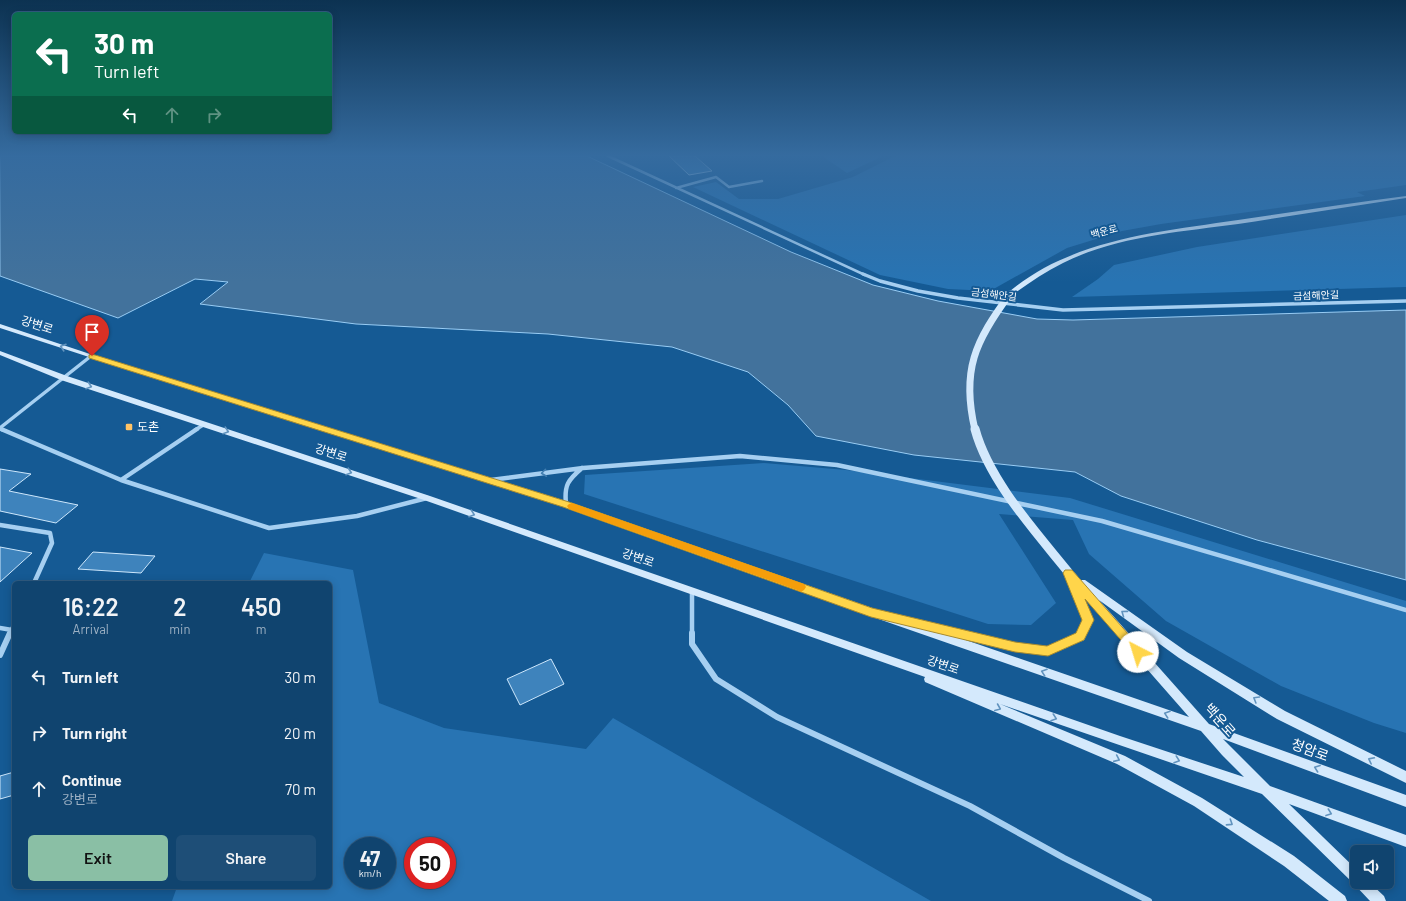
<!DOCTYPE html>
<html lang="en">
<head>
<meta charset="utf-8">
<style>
	body { margin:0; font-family:Barlow,"Noto Sans KR",sans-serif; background:#1e4e77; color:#f1f3f6; height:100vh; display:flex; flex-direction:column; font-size:15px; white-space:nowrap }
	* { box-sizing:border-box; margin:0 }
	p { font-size:13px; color:#9cb0c3 }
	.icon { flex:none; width:22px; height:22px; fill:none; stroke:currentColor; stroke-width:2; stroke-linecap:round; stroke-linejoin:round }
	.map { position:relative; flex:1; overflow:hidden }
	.sheet { position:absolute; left:12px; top:581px; width:320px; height:308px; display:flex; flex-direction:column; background:#10446f; border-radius:6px; box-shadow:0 2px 10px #0003,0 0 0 1px #305c82 }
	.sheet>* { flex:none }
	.banner { position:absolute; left:12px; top:12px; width:320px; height:122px; border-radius:6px; box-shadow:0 2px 10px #0003,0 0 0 1px #305c82; background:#0b6e4f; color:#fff; overflow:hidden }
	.buttons { position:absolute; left:1350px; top:845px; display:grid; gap:8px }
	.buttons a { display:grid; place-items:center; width:44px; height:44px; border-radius:6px; background:#10446f; box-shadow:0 2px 10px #0003,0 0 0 1px #305c82; font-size:20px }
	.speed { position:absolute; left:344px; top:837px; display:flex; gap:8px; font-size:20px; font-weight:700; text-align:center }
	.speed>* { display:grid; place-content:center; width:52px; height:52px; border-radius:50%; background:#10446f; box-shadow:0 2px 10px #0003,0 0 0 1px #305c82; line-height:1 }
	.speed small { font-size:10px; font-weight:400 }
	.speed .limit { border:6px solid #d22; background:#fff; color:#111 }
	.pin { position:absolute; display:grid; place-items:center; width:34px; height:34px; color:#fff; margin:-41px -17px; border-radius:50% 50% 50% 0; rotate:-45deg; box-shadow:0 0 4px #0007 }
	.pin .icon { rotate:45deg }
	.me { position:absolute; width:44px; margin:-22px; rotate:320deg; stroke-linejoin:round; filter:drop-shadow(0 0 3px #0008) }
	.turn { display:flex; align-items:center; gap:14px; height:84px; padding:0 16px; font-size:18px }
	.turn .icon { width:52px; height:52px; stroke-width:2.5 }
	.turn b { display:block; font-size:28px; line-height:34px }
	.lanes { display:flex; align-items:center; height:38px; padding:0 16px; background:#0003; justify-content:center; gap:20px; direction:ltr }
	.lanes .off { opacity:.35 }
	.eta { display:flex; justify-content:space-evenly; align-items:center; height:68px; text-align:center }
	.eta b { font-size:24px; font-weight:600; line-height:28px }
	.button { display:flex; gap:8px; margin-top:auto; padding:8px 16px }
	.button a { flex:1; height:46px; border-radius:6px; background:#8abfa5; color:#111; font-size:16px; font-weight:600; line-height:46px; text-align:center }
	.button a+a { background:#1e4e77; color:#f1f3f6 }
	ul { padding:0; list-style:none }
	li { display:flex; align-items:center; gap:12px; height:56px; padding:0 16px }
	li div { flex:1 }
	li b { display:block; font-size:15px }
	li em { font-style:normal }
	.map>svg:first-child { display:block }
	.green { fill:#2874b3; fill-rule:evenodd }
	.water { fill:#42729c; stroke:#98ccf4 }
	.building { fill:#3e83bc; stroke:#cde7fc }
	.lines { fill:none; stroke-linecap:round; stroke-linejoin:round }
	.minor-far3 { stroke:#a6cff1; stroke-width:2.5 }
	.minor-far2 { stroke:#a6cff1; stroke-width:3.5 }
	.minor-far1 { stroke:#a6cff1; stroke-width:4.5 }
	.minor { stroke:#a6cff1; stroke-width:6 }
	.secondary { fill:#d4e9fc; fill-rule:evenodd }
	.secondary-bridge-far1 { stroke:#d4e9fc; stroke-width:7 }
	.secondary-bridge { stroke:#d4e9fc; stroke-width:9 }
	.oneway { stroke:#6193be }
	.oneway2 { stroke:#407db0 }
	.route { fill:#ffd54a; stroke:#a68a30 }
	.slow { fill:#f59e0b }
	.poi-dot { fill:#ffc366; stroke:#155a94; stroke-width:1.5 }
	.labels { text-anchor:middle; stroke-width:4; stroke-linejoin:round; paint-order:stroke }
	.far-street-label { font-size:10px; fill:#fff; stroke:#155a94 }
	.street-label { font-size:12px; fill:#fff; stroke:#155a94 }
	.poi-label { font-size:12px; fill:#fff; stroke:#155a94; text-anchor:start }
	.near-street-label { font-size:14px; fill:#fff; stroke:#155a94 }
</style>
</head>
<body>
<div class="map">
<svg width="1406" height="901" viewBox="0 0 1406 901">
	<rect width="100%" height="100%" fill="#155a94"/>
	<path class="green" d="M822 156H883L847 173Z
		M895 156H1406V185L1357 192 1365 196 1161 224 1122 231 1067 248 990 291 948 289 880 275 693 187 716 182 739 199H778L853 177Z
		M1406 215V287L1072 297 1098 279 1114 265 1197 247Z
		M764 463 846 470 1070 498 1406 601V733L1374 723 1281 686 1166 621 1089 554 1073 520 999 514 1056 603 1031 625 988 624 584 494 585 475Z
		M264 553 353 570 379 703 444 728 586 749 613 718 931 901H172L177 887H330V583H249ZM353 846H387V880H353ZM413 846H447V880H413Z"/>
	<path class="water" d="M0 156H587L791 252 873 285 938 301 1037 319 1073 320 1406 310V580L1257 540 1121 496 1075 472 914 455 816 436 788 405 748 372 672 347 548 334 356 324 200 304 228 282 195 279 118 318 0 276Z"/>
	<path class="building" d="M669 156H695L712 171 689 175Z
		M0 469 31 474 9 491 78 505 56 523 0 511Z
		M0 547 32 553 0 582Z
		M93 552 155 556 141 573 78 569Z
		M551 659 564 684 520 705 507 679Z
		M14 772V795L0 799V776Z"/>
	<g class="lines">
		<path class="minor-far3" d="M608 156 865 275
			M676 188 716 177 729 187 762 181"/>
		<path class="minor-far2" d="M863 274 880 281 918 291 958 298 1063 310 1406 301
			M0 428 91 356
			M0 429 3 430
			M195 430 205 424"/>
		<path class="minor-far1" d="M1 429 121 480 269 528 357 516 427 498
			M121 480 197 429
			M491 480 583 468 740 456 837 465 1102 521 1406 610
			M566 504C564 485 568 480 582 468
			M0 525 50 533 52 543 34 583
			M692 591V634
			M0 628 12 630
			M10 634 14 625"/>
		<path class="minor" d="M692 633V644L716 679 777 717 970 806 1064 858 1149 901
			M0 655 10 633"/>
		<path class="secondary" d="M1406 196V198C1350 207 1294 215 1238 224 1180 232 1117 236 1063 263 1045 272 1029 283 1012 295L1010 296 1007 294C1017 284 1032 275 1044 268 1104 236 1171 230 1238 220 1294 212 1350 203 1406 196Z
			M0 324 93 355 569 502 915 623 916 621 920 620 1015 643 1046 647 1076 634 1083 620 1066 579 1067 577 1064 573 1066 570C1073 568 1076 575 1081 580H1085L1187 652 1285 711 1406 771V783L1277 719 1179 658 1099 600 1209 724 1406 795V807L1223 739 1270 786 1406 835V847L1289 804 1357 870V882H1369L1384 896 1386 901H1370L1354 884 1262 794 1000 704 1125 756 1202 798 1294 856 1345 896 1347 901H1329L1284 866 1194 806 1117 764 925 682 924 679 925 677 424 500 61 380 0 355V351L67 376 430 496 1120 736 1244 777 1222 755 1201 731 867 615 563 506 89 357 0 328ZM1082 595 1189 717 954 636 1015 651 1047 655 1084 640 1093 620Z"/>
		<path class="secondary-bridge-far1" d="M975 430C961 371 975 341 1010 294"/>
		<path class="secondary-bridge" d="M975 429C989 481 1036 532 1069 573"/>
	</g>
	<defs><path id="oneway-chevron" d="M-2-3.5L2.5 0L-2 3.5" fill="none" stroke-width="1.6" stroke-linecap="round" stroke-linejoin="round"/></defs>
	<g class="oneway">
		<use href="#oneway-chevron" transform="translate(63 347) rotate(-162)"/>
		<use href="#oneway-chevron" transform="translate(89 386) rotate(18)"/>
		<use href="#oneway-chevron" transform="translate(226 431) rotate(18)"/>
		<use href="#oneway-chevron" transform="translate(349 472) rotate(18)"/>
		<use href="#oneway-chevron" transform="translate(472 514) rotate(19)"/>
		<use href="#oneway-chevron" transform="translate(1124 613) rotate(-144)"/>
		<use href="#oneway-chevron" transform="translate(1044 672) rotate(-161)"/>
		<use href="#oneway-chevron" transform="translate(1256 699) rotate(-149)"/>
		<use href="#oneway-chevron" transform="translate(998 708) rotate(23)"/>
		<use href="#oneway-chevron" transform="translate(1167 714) rotate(-161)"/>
		<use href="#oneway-chevron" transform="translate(1054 718) rotate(19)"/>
		<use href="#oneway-chevron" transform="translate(1117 759) rotate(24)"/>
		<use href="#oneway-chevron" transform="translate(1177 760) rotate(19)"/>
		<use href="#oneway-chevron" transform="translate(1371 760) rotate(-153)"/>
		<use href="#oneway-chevron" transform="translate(1317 768) rotate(-160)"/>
		<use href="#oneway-chevron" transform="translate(1329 813) rotate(20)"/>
		<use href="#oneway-chevron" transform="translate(1230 823) rotate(33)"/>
	</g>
	<use class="oneway2" href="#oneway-chevron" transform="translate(544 473) rotate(173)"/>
	<linearGradient id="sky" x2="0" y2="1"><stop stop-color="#0c3251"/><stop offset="0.55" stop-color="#356b9f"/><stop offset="1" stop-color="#356b9f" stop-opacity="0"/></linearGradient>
	<rect width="1406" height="282" fill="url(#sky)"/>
	<path class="route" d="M92 354 569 502 872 608 1015 642 1047 646 1076 633 1082 620 1063 573 1065 570H1072L1144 652 1142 655 1138 657 1134 655 1085 599 1094 620 1084 640 1048 656 1015 652 871 617 563 507 89 358V355Z"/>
	<path class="slow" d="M572 503 804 584 806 587 804 590 801 592 797 590 569 509 567 506 569 504Z"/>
	<rect class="poi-dot" x="125" y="423" width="8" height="8" rx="2"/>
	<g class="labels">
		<g class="far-street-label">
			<text transform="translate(1104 231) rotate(-15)" y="4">백운로</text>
			<text transform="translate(994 294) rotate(7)" y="4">금섬해안길</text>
			<text transform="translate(1316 295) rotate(-2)" y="4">금섬해안길</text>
		</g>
		<g class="street-label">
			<text transform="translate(37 325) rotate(18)" y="4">강변로</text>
			<text transform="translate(331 453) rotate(18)" y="4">강변로</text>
			<text transform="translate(638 558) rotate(19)" y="4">강변로</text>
			<text transform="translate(943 665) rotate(19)" y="4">강변로</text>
		</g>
		<g class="poi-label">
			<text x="137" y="431">도촌</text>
		</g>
		<g class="near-street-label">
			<text transform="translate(1220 720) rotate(48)" y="5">백운로</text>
			<text transform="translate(1310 750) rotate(20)" y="5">청암로</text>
		</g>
	</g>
</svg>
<div class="buttons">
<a><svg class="icon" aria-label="sound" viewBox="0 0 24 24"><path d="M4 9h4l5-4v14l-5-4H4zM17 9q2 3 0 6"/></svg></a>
</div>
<div class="speed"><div>47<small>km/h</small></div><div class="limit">50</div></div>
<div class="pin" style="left:92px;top:356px;background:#d93025"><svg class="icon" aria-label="arrive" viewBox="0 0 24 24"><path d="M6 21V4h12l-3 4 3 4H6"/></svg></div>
<svg class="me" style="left:1138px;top:652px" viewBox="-20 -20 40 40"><circle r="19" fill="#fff"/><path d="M0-13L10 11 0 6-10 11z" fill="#ffd54a"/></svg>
<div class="banner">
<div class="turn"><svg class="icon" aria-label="left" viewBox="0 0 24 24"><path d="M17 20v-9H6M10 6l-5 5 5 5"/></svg><div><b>30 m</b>Turn left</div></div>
<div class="lanes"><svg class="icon" aria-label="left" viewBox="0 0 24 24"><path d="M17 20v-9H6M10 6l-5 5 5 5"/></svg><svg class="icon off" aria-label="ahead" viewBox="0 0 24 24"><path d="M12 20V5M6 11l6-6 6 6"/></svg><svg class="icon off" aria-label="right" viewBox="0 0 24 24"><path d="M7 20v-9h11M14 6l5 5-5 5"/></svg></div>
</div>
<section class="sheet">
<div class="eta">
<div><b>16:22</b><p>Arrival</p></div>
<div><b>2</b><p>min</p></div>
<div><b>450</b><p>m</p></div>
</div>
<ul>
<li><svg class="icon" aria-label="left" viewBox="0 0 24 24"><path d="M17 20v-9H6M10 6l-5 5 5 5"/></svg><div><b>Turn left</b></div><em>30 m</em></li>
<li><svg class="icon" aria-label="right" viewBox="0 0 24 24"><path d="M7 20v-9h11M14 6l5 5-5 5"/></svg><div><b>Turn right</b></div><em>20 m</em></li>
<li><svg class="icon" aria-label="ahead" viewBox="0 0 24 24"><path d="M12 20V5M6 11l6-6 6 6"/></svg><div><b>Continue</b><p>강변로</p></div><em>70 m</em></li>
</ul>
<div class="button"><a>Exit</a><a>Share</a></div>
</section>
</div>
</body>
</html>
